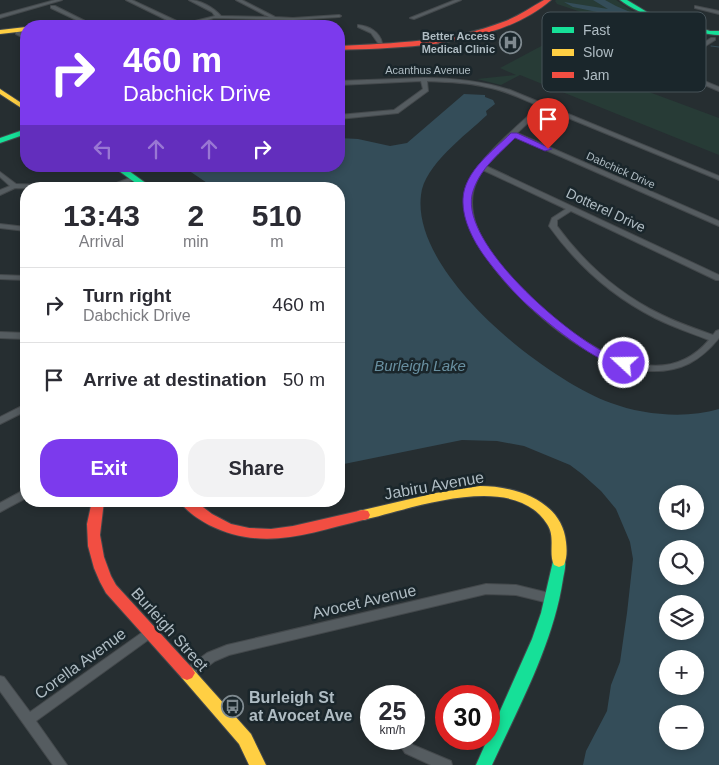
<!DOCTYPE html>
<html lang="en">
<head>
<meta charset="utf-8">
<style>
	body { margin:0; font-family:Helvetica,sans-serif; background:#f2f2f3; color:#2b2b33; height:100vh; display:flex; flex-direction:column; font-size:19px; white-space:nowrap }
	* { box-sizing:border-box; margin:0 }
	p { font-size:16px; color:#7c7c81 }
	.icon { flex:none; width:28px; height:28px; fill:none; stroke:currentColor; stroke-width:2; stroke-linecap:round; stroke-linejoin:round }
	.map { position:relative; flex:1; overflow:hidden }
	.sheet { position:absolute; left:20px; top:182px; width:325px; height:325px; display:flex; flex-direction:column; background:#fff; border-radius:20px; box-shadow:0 2px 8px #0003 }
	.sheet>* { flex:none }
	.top-card { position:absolute; left:20px; top:20px; width:325px; height:152px; border-radius:20px; box-shadow:0 2px 8px #0003; background:#7c3aed; color:#fff; overflow:hidden }
	.tools { position:absolute; left:659px; top:485px; display:grid; gap:10px }
	.tools a { display:grid; place-items:center; width:45px; height:45px; border-radius:50%; background:#fff; box-shadow:0 2px 8px #0003; font-size:25px }
	.speed { position:absolute; left:360px; top:685px; display:flex; gap:10px; font-size:25px; font-weight:700; text-align:center }
	.speed>* { display:grid; place-content:center; width:65px; height:65px; border-radius:50%; background:#fff; box-shadow:0 2px 8px #0003; line-height:1 }
	.speed small { font-size:12px; font-weight:400 }
	.speed .limit { border:8px solid #d22; background:#fff; color:#111 }
	.pin { position:absolute; display:grid; place-items:center; width:42px; height:42px; color:#fff; margin:-51px -21px; border-radius:50% 50% 50% 0; rotate:-45deg; box-shadow:0 0 5px #0007 }
	.pin .icon { rotate:45deg }
	.me { position:absolute; width:55px; margin:-28px; rotate:291deg; stroke-linejoin:round; filter:drop-shadow(0 0 4px #0008) }
	.turn { display:flex; align-items:center; gap:18px; height:105px; padding:0 20px; font-size:22px }
	.turn .icon { width:65px; height:65px; stroke-width:2.5 }
	.turn b { display:block; font-size:35px; line-height:42px }
	.lanes { display:flex; align-items:center; height:48px; padding:0 20px; background:#0003; justify-content:center; gap:25px; direction:ltr }
	.lanes .off { opacity:.35 }
	.eta { display:flex; justify-content:space-evenly; align-items:center; height:85px; text-align:center }
	.eta b { font-size:30px; font-weight:600; line-height:35px }
	.cta { display:flex; gap:10px; margin-top:auto; padding:10px 20px }
	.cta a { flex:1; height:58px; border-radius:20px; background:#7c3aed; color:#fff; font-size:20px; font-weight:600; line-height:58px; text-align:center }
	.cta a+a { background:#f2f2f3; color:#2b2b33 }
	ul { padding:0; list-style:none }
	li { display:flex; align-items:center; gap:15px; height:75px; padding:0 20px; border-top:1px solid #e1e1e2 }
	li div { flex:1 }
	li b { display:block; font-size:19px }
	li em { font-style:normal }
	.map>svg:first-child { display:block }
	.green { fill:#273b36 }
	.water { fill:#344d59; fill-rule:evenodd }
	.lines { fill:none; stroke-linecap:round; stroke-linejoin:round }
	.stream { stroke:#344d59; stroke-width:1 }
	.street-casing { stroke:#44494c; stroke-width:2 }
	.fast-casing { stroke:#44494c; stroke-width:2 }
	.slow-casing { stroke:#44494c; stroke-width:2 }
	.jam-casing { stroke:#44494c; stroke-width:2 }
	.street { fill:#555c60; fill-rule:evenodd }
	.fast { fill:#16e098; fill-rule:evenodd }
	.slow { fill:#ffcf43; fill-rule:evenodd }
	.jam { fill:#f24e42; fill-rule:evenodd }
	.route { fill:#7c3aed; stroke:#51269a }
	.labels { text-anchor:middle; stroke-width:5; stroke-linejoin:round; paint-order:stroke }
	.far-poi-label { font-size:11px; font-weight:bold; fill:#afbcc3; stroke:#1a262b; text-anchor:end }
	.far-street-label { font-size:11px; fill:#afbcc3; stroke:#1a262b }
	.street-label { font-size:14px; fill:#afbcc3; stroke:#1a262b }
	.water-label { font-size:15px; font-style:italic; fill:#6990a1; stroke:#1a262b }
	.near-street-label { font-size:16px; fill:#afbcc3; stroke:#1a262b }
	.near-poi-label { font-size:16px; font-weight:bold; fill:#afbcc3; stroke:#1a262b; text-anchor:start }
	.key { fill:#1a262b; stroke:#475359; stroke-width:1 }
	.key-label { font-size:14px; fill:#afbcc3 }
</style>
</head>
<body>
<div class="map">
<svg width="719" height="765" viewBox="0 0 719 765">
	<rect width="100%" height="100%" fill="#262e31"/>
	<path class="green" d="M556 0H616L638 15 701 35 704 40 696 45 623 22H614L545 58 546 60 607 83H624L631 86 658 69 668 71 641 89 719 118V155L520 75 501 85 477 79 516 75 500 68 596 17 557 4 555 1Z"/>
	<path class="water" d="M593 0H605L616 6 651 21 692 34 702 40 697 44 692 43 621 17 573 7 564 2 608 9Z
		M464 94 485 95V97L493 100 495 104 486 111 487 115C466 135 424 165 421 195 411 274 545 379 611 403 643 415 686 419 719 409V765H583L586 751 607 711 611 685 620 662 627 613 633 559 630 542 616 509 601 491 582 474 570 465 524 446 497 441 462 440 339 465V189H216L182 166H339V138L358 139 390 146 407 143ZM668 494H695V521H668ZM668 549H695V576H668ZM668 604H695V631H668ZM668 659H695V686H668ZM668 714H695V741H668Z"/>
	<g class="lines">
		<path class="stream" d="M711 46 719 47"/>
		<defs>
			<path id="street" d="M55 0H62L0 18V15Z
				M126 0H132L183 24 215 16 212 12 189 0C200 0 213 7 221 16L269 17 236 0H242L275 17 293 18 339 15 341 16 339 17 293 20 214 18 188 26H179Z
				M455 0H461L414 19 410 18Z
				M51 6H55L95 26H89L51 8Z
				M695 6 719 11V14L695 8Z
				M358 25C369 26 380 32 382 43H378L371 33 358 27Z
				M16 32H20L26 36V39L16 34Z
				M623 33 632 34 689 52 711 38H715V40L677 64 676 67 680 71 719 87V91L676 73 672 70 657 68 605 50 598 51 585 60 629 78V80H625L578 60 594 49 602 47 603 45ZM624 37H630L685 54 673 62 671 66 660 65 608 47Z
				M424 78C454 78 481 81 510 90L719 176V180L717 179 544 108 517 133 719 221V226L514 136 486 166 719 275V280H716L571 211 557 220V226C584 263 620 295 662 315 678 323 696 329 713 335L716 331 719 330V338C700 361 681 372 650 371 629 370 608 362 590 352 545 328 455 247 466 191 471 164 519 125 539 106 522 99 505 90 486 87 467 82 447 82 427 81L428 91 398 113 339 119V115L394 110 423 89 421 81 339 85V81ZM483 170 566 209 552 218 549 226C577 265 613 297 655 318 673 327 691 333 709 340 657 401 575 340 532 299 511 280 477 242 473 213 470 196 474 184 483 170Z
				M0 172 16 184 102 187 114 184 135 176 138 178 113 189 15 188 0 195V190L10 186 0 177Z
				M0 224 26 227V231L0 228Z
				M0 275 26 276V280L0 279Z
				M0 332 26 333V339L0 338Z
				M26 404V411L0 424V417Z
				M26 489V498L0 512V503Z
				M486 584 516 585 553 594 557 596 559 599 557 602 553 604 516 595 486 594 229 655 215 661 192 678 188 679 184 678 182 674 184 670 207 653 227 645Z
				M151 627 155 629 157 632 155 635 36 721 67 765H53L0 691V676L4 677 30 712 147 629Z
				M396 739H409L413 745 451 761 452 765H431L405 753Z"/>
			<path id="fast" d="M620 0H627L647 12 710 31H719V35C696 35 638 15 620 0Z
				M49 24H70L73 26H46Z
				M26 129V134L0 143V138Z
				M112 166H122L154 189H144Z
				M559 555 564 557C567 564 564 572 563 579 553 645 519 706 492 765H476L532 639 541 613 554 557Z"/>
			<path id="slow" d="M26 27V31L0 34V30Z
				M0 89 26 106V111L0 94Z
				M480 486C516 486 562 501 566 542 567 550 567 558 564 565L559 567 554 565C548 553 556 537 547 524 513 470 412 509 363 520L358 519 356 515 358 511 363 510 436 493Z
				M187 666 192 668 251 734 266 765H249L239 744 182 678 179 673 182 668Z"/>
			<path id="jam" d="M544 0H551C498 46 405 48 339 50V46C394 43 451 42 503 22 517 17 530 8 544 0Z
				M92 501H104L100 535 104 557 111 576 116 585 192 668 195 673 192 678 187 680 182 678 106 593 100 582 94 568 88 546 87 524Z
				M180 501H195L212 514 231 524 249 528 271 529 293 526 363 510 368 511 370 515 368 519 363 520C309 533 263 552 209 525 200 520 185 511 180 501Z"/>
		</defs>
		<use href="#street" class="street-casing"/>
		<use href="#fast" class="fast-casing"/>
		<use href="#slow" class="slow-casing"/>
		<use href="#jam" class="jam-casing"/>
		<use href="#street" class="street"/>
		<use href="#fast" class="fast"/>
		<use href="#slow" class="slow"/>
		<use href="#jam" class="jam"/>
	</g>
	<path class="route" d="M511 133H517L552 149 545 151 515 138C498 155 478 170 472 195 462 245 565 333 606 353 613 356 620 358 627 361L629 363 627 366C605 372 537 315 520 298 509 287 498 274 488 261 475 244 462 221 463 199 464 171 494 150 511 133Z"/>
	<defs>
		<symbol id="hospital-ring" viewBox="-11 -11 22 22"><circle r="9.5" fill="#1a262b" stroke="#7f8a90" stroke-width="1.5"/><path d="M-5-5h3v3.5h4V-5h3V5h-3V1.5h-4V5h-3Z" fill="#7f8a90"/></symbol>
		<symbol id="bus-ring" viewBox="-11 -11 22 22"><circle r="9.5" fill="#1a262b" stroke="#7f8a90" stroke-width="1.5"/><path d="M-5-6H5V4H4V6H2V4H-2V6H-4V4H-5ZM-3.5-4V0h7V-4ZM-3.5 1.2v1.5H-2V1.2ZM2 1.2v1.5H3.5V1.2Z" fill="#7f8a90"/></symbol>
	</defs>
	<g fill-rule="evenodd">
		<use href="#hospital-ring" x="498" y="30" width="25" height="25"/>
		<use href="#bus-ring" x="220" y="694" width="25" height="25"/>
	</g>
	<g class="labels">
		<g class="far-poi-label">
			<text x="495" y="40">Better Access<tspan x="495" dy="13">Medical Clinic</tspan></text>
		</g>
		<g class="far-street-label">
			<text x="428" y="74">Acanthus Avenue</text>
			<text transform="translate(621 170) rotate(24)" y="4">Dabchick Drive</text>
		</g>
		<g class="street-label">
			<text transform="translate(606 210) rotate(25)" y="5">Dotterel Drive</text>
		</g>
		<g class="water-label">
			<text x="420" y="371">Burleigh Lake</text>
		</g>
		<g class="near-street-label">
			<text transform="translate(434 485) rotate(-10)" y="6">Jabiru Avenue</text>
			<text transform="translate(364 601) rotate(-13)" y="6">Avocet Avenue</text>
			<text transform="translate(170 629) rotate(48)" y="6">Burleigh Street</text>
			<text transform="translate(80 663) rotate(-36)" y="6">Corella Avenue</text>
		</g>
		<g class="near-poi-label">
			<text x="249" y="703">Burleigh St<tspan x="249" dy="18">at Avocet Ave</tspan></text>
		</g>
	</g>
	<rect x="542" y="12" width="164" height="80" rx="8" class="key"/>
	<rect x="552" y="27" width="22" height="6" fill="#16e098"/>
	<rect x="552" y="49" width="22" height="7" fill="#ffcf43"/>
	<rect x="552" y="72" width="22" height="6" fill="#f24e42"/>
	<g class="key-label">
		<text x="583" y="35">Fast</text>
		<text x="583" y="57">Slow</text>
		<text x="583" y="80">Jam</text>
	</g>
</svg>
<div class="tools">
<a><svg class="icon" aria-label="sound" viewBox="0 0 24 24"><path d="M4 9h4l5-4v14l-5-4H4zM17 9q2 3 0 6"/></svg></a>
<a><svg class="icon" aria-label="search" viewBox="0 0 24 24"><circle cx="10" cy="10" r="6"/><path d="M15 15l6 6"/></svg></a>
<a><svg class="icon" aria-label="layers" viewBox="0 0 24 24"><path d="M12 4l9 5-9 5-9-5zM3 14l9 5 9-5"/></svg></a>
<a>+</a>
<a>−</a>
</div>
<div class="speed"><div>25<small>km/h</small></div><div class="limit">30</div></div>
<div class="pin" style="left:548px;top:149px;background:#d93025"><svg class="icon" aria-label="arrive" viewBox="0 0 24 24"><path d="M6 21V4h12l-3 4 3 4H6"/></svg></div>
<svg class="me" style="left:624px;top:363px" viewBox="-20 -20 40 40"><circle r="17" fill="#7c3aed" stroke="#fff" stroke-width="3"/><path d="M0-11L8 9 0 5-8 9z" fill="#fff"/></svg>
<div class="top-card">
<div class="turn"><svg class="icon" aria-label="right" viewBox="0 0 24 24"><path d="M7 20v-9h11M14 6l5 5-5 5"/></svg><div><b>460 m</b>Dabchick Drive</div></div>
<div class="lanes"><svg class="icon off" aria-label="left" viewBox="0 0 24 24"><path d="M17 20v-9H6M10 6l-5 5 5 5"/></svg><svg class="icon off" aria-label="ahead" viewBox="0 0 24 24"><path d="M12 20V5M6 11l6-6 6 6"/></svg><svg class="icon off" aria-label="ahead" viewBox="0 0 24 24"><path d="M12 20V5M6 11l6-6 6 6"/></svg><svg class="icon" aria-label="right" viewBox="0 0 24 24"><path d="M7 20v-9h11M14 6l5 5-5 5"/></svg></div>
</div>
<section class="sheet">
<div class="eta">
<div><b>13:43</b><p>Arrival</p></div>
<div><b>2</b><p>min</p></div>
<div><b>510</b><p>m</p></div>
</div>
<ul>
<li><svg class="icon" aria-label="right" viewBox="0 0 24 24"><path d="M7 20v-9h11M14 6l5 5-5 5"/></svg><div><b>Turn right</b><p>Dabchick Drive</p></div><em>460 m</em></li>
<li><svg class="icon" aria-label="arrive" viewBox="0 0 24 24"><path d="M6 21V4h12l-3 4 3 4H6"/></svg><div><b>Arrive at destination</b></div><em>50 m</em></li>
</ul>
<div class="cta"><a>Exit</a><a>Share</a></div>
</section>
</div>
</body>
</html>
